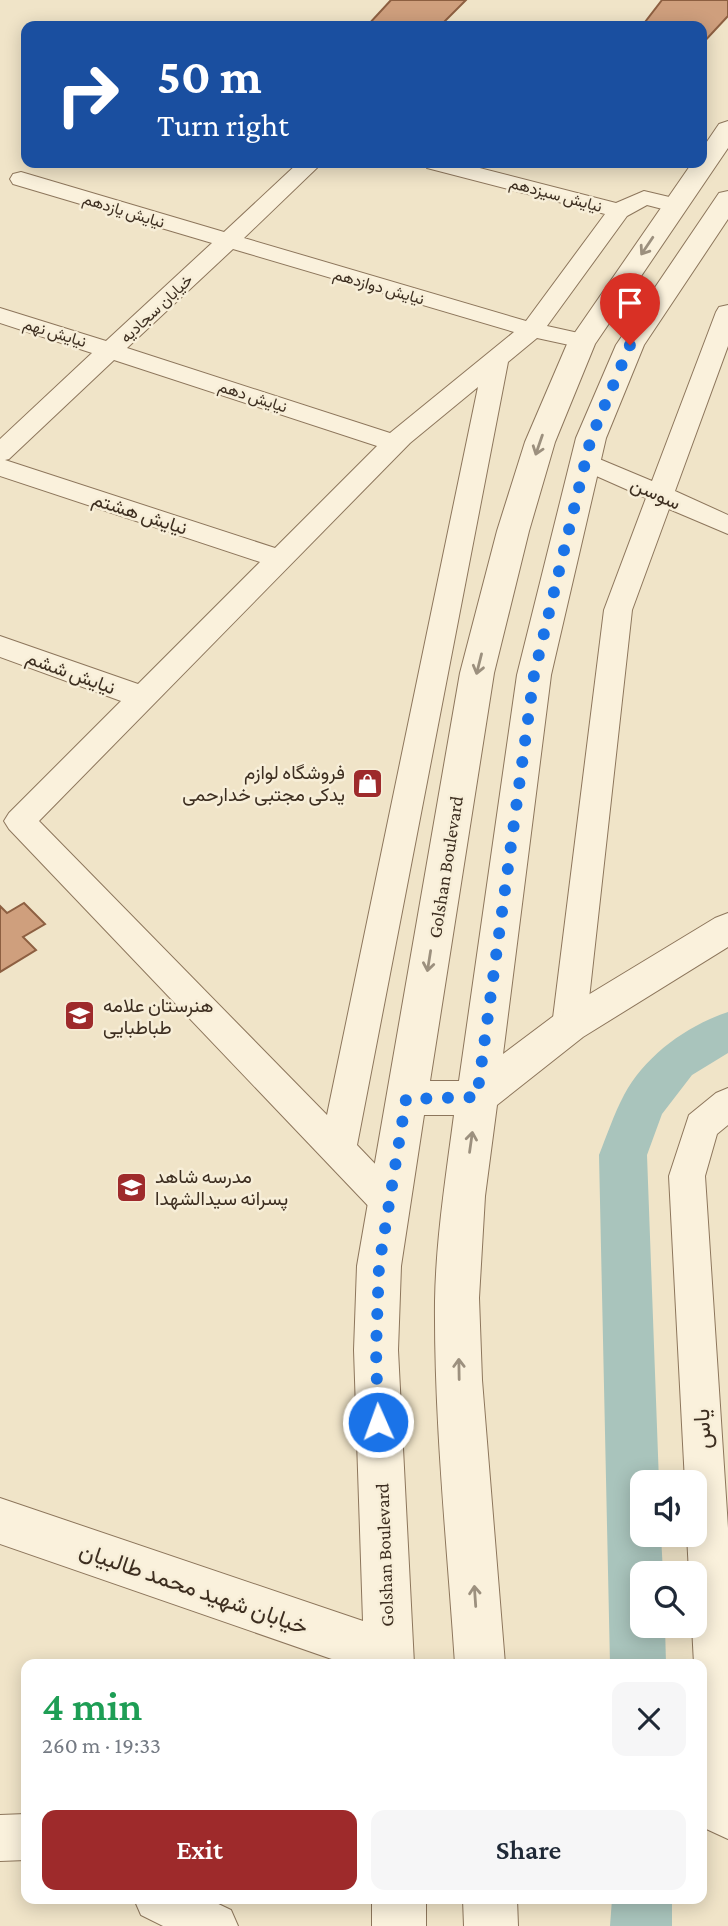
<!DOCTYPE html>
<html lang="en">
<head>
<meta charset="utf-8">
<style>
	body { margin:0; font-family:"Crimson Pro",Vazirmatn,serif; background:#f6f6f7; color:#1f2937; height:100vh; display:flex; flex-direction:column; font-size:26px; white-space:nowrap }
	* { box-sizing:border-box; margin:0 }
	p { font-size:23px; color:#747a83 }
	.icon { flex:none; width:38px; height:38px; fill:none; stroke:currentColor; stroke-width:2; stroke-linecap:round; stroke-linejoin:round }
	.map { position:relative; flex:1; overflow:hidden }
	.drawer { position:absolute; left:21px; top:1659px; width:686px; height:245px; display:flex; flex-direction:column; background:#fff; border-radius:14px; box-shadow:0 4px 18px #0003 }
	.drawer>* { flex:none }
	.guide { position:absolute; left:21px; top:21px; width:686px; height:147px; border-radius:14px; box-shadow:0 4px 18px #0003; background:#1a4fa0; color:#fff; overflow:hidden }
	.controls { position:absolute; left:630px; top:1470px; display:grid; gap:14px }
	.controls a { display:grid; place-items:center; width:77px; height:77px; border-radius:14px; background:#fff; box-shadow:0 4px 18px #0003; font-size:35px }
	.pin { position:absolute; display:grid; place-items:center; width:60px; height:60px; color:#fff; margin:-72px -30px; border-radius:50% 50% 50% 0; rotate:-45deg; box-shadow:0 0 7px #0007 }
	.pin .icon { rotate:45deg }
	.me { position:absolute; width:77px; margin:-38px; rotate:358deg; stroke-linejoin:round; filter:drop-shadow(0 0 5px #0008) }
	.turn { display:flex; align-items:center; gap:24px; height:147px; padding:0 21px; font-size:32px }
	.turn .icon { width:91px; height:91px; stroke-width:2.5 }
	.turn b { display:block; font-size:49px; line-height:60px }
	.round { display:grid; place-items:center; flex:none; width:74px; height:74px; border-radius:14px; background:#f6f6f7 }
	.headline { display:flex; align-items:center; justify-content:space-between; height:119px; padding:0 21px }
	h1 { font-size:42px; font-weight:600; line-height:52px; color:#1e9e55 }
	.cta { display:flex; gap:14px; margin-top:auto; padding:14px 21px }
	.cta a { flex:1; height:80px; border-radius:14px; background:#9e2a2b; color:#fff; font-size:28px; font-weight:600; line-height:80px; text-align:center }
	.cta a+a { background:#f6f6f7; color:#1f2937 }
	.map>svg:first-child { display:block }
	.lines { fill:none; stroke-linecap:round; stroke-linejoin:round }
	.canal { fill:#a9c4bc; fill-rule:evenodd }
	.building { fill:#cf9f7d; stroke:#8d5f41; stroke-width:2 }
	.minor-casing { stroke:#8d765c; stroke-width:2 }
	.tertiary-casing { stroke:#8d765c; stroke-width:2 }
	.minor { fill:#faf1dc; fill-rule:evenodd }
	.tertiary { fill:#faf1dc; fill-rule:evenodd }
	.oneway { stroke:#9c907e }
	.route { stroke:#1a73e8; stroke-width:12; stroke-dasharray:0 21.6 }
	.labels { text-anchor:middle; stroke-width:5; stroke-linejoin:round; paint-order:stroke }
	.far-street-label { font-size:16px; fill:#3d2e20; stroke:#f7eed8 }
	.street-label { font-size:19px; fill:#3d2e20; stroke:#f7eed8 }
	.poi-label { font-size:19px; fill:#3d2e20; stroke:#f7eed8; text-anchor:start }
	.near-street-label { font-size:23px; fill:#3d2e20; stroke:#f7eed8 }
</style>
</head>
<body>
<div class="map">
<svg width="728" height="1926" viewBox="0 0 728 1926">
	<rect width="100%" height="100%" fill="#f0e4c8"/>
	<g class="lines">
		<path class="canal" d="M728 1012V1053L692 1075 662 1114 647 1155 659 1482H642V1535H661L663 1573H642V1626H665L666 1664H610L599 1155C607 1135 614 1114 624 1095 645 1056 686 1026 728 1012Z
			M612 1899H672V1926H610Z"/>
	</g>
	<path class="building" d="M391 0H466L440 26H367Z
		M662 0H728V16L702 44V26H642Z
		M24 903 45 924 23 937 36 950 0 972V906L7 913Z"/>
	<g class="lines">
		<defs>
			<path id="minor" d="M298 163H322L244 238 526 321 605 214 427 168 424 163H460L616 203 644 191 682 200 685 205 682 210 674 212 647 205 627 216 547 326 592 336 595 341 592 346 583 348 537 338 508 362 357 1145 401 1191 406 1202 401 1213 388 1218 375 1213 9 829 4 821 9 813 121 701 0 657V636L138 684 260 562 0 476V439L92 353 0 323V308L106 341 212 243 13 184 10 179 13 174 21 172 224 232ZM233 249 514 332 390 433 127 348ZM114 360 377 446 275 548 5 460 9 459ZM478 387 327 1115 39 821 410 443Z
				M728 305V346L675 491 728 515V534L669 509 632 610 586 1026 581 1036 569 1040 557 1036 552 1026 604 610 646 498 576 467 572 461 576 455 585 453 652 481 716 312 719 307Z
				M728 1088V1125L717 1134 705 1176 728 1528V1832L724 1833 708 1827 702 1812V1664H694L692 1626H695V1573H689L687 1535H695V1482H685L669 1176 689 1115 716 1093Z
				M26 1814V1860L0 1861V1815Z
				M134 1899H208L231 1910 238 1926H163L141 1915Z"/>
			<path id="tertiary" d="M728 121V148L595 344 555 442 529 531 494 673 430 1081H459L517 675 576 438 616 345 719 193 728 191V219L644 345 606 438 551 675 503 1054 555 1015 715 918 728 913V947L583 1037 497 1105 485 1196 479 1298 482 1380 505 1664H455C447 1543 434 1422 435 1301 436 1239 446 1176 454 1115H424L401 1266 398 1350 414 1664H346L0 1544V1498L363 1621 354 1350 357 1266 460 673 497 531 525 442 567 344 692 163H702V149L719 124Z
				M702 1772 728 1784V1839L702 1827Z
				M372 1899H426V1926H372Z
				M463 1899H517L518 1926H464Z"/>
		</defs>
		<use href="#minor" class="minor-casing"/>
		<use href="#tertiary" class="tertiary-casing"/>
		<use href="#minor" class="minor"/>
		<use href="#tertiary" class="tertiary"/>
	</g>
	<defs><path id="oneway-shaft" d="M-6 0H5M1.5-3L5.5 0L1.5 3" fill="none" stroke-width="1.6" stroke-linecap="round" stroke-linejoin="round" transform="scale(1.75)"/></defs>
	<g class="oneway">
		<use href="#oneway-shaft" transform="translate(647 246) rotate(124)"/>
		<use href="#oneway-shaft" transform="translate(539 445) rotate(109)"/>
		<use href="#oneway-shaft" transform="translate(479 664) rotate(104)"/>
		<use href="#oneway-shaft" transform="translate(429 961) rotate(99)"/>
		<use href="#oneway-shaft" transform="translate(471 1142) rotate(-82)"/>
		<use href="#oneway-shaft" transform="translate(459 1369) rotate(-91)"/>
		<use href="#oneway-shaft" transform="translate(475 1596) rotate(-94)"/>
	</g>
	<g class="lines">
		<path class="route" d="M378 1422 376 1350 379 1266 406 1099 477 1097 534 675 591 438 630 345"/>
	</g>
	<defs>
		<symbol id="shop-square" viewBox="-11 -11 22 22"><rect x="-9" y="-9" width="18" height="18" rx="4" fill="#9e2a2b" stroke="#f7eed8"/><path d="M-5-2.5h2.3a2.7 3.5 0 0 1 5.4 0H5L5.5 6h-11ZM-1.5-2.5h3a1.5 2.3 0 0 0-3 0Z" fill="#fff"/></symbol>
		<symbol id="school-square" viewBox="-11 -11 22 22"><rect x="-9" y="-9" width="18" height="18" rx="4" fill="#9e2a2b" stroke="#f7eed8"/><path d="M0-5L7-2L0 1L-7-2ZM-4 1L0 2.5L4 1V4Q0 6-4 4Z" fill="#fff"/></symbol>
	</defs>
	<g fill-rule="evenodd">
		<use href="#shop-square" x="350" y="766" width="35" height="35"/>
		<use href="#school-square" x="62" y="998" width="35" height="35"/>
		<use href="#school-square" x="114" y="1170" width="35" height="35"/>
	</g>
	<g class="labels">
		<g class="far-street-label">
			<text transform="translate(556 194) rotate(15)" y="6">نیایش سیزدهم</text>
			<text transform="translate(124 210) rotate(17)" y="6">نیایش یازدهم</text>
			<text transform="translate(379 286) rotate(16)" y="6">نیایش دوازدهم</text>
			<text transform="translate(156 308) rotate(-43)" y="6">خیابان سجادیه</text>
			<text transform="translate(55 332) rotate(17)" y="6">نیایش نهم</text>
			<text transform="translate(253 396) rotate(18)" y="6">نیایش دهم</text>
		</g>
		<g class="street-label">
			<text transform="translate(656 493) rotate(24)" y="7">سوسن</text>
			<text transform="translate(140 513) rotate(18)" y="7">نیایش هشتم</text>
			<text transform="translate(71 672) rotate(20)" y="7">نیایش ششم</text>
			<text transform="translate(445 867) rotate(-81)" y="7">Golshan Boulevard</text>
			<text transform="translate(384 1555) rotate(-92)" y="7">Golshan Boulevard</text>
		</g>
		<g class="poi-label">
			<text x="345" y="779" text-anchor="end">فروشگاه لوازم<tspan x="345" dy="22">یدکی مجتبی خدارحمی</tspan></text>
			<text x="103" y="1012">هنرستان علامه<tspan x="103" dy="22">طباطبایی</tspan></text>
			<text x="155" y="1183">مدرسه شاهد<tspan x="155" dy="22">پسرانه سیدالشهدا</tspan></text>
		</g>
		<g class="near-street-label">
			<text transform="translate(702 1429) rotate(-93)" y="8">یاس</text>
			<text transform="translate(194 1588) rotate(19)" y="8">خیابان شهید محمد طالبیان</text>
		</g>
	</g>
</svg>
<div class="controls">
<a><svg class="icon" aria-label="sound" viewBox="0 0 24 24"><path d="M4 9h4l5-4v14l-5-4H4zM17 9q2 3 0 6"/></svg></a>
<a><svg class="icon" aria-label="search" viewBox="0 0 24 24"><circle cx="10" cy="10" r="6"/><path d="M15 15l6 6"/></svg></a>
</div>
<div class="pin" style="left:630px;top:345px;background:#d93025"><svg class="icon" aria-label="arrive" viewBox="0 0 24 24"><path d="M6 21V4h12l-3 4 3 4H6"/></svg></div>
<svg class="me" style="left:378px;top:1422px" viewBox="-20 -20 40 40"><circle r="17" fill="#1a73e8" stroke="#fff" stroke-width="3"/><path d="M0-11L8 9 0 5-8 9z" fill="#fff"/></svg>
<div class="guide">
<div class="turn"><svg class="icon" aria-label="right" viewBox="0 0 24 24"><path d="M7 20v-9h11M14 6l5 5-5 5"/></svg><div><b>50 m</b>Turn right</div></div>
</div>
<section class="drawer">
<div class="headline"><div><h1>4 min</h1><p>260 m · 19:33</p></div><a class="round"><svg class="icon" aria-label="close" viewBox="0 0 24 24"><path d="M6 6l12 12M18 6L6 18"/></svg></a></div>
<div class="cta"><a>Exit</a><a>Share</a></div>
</section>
</div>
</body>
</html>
